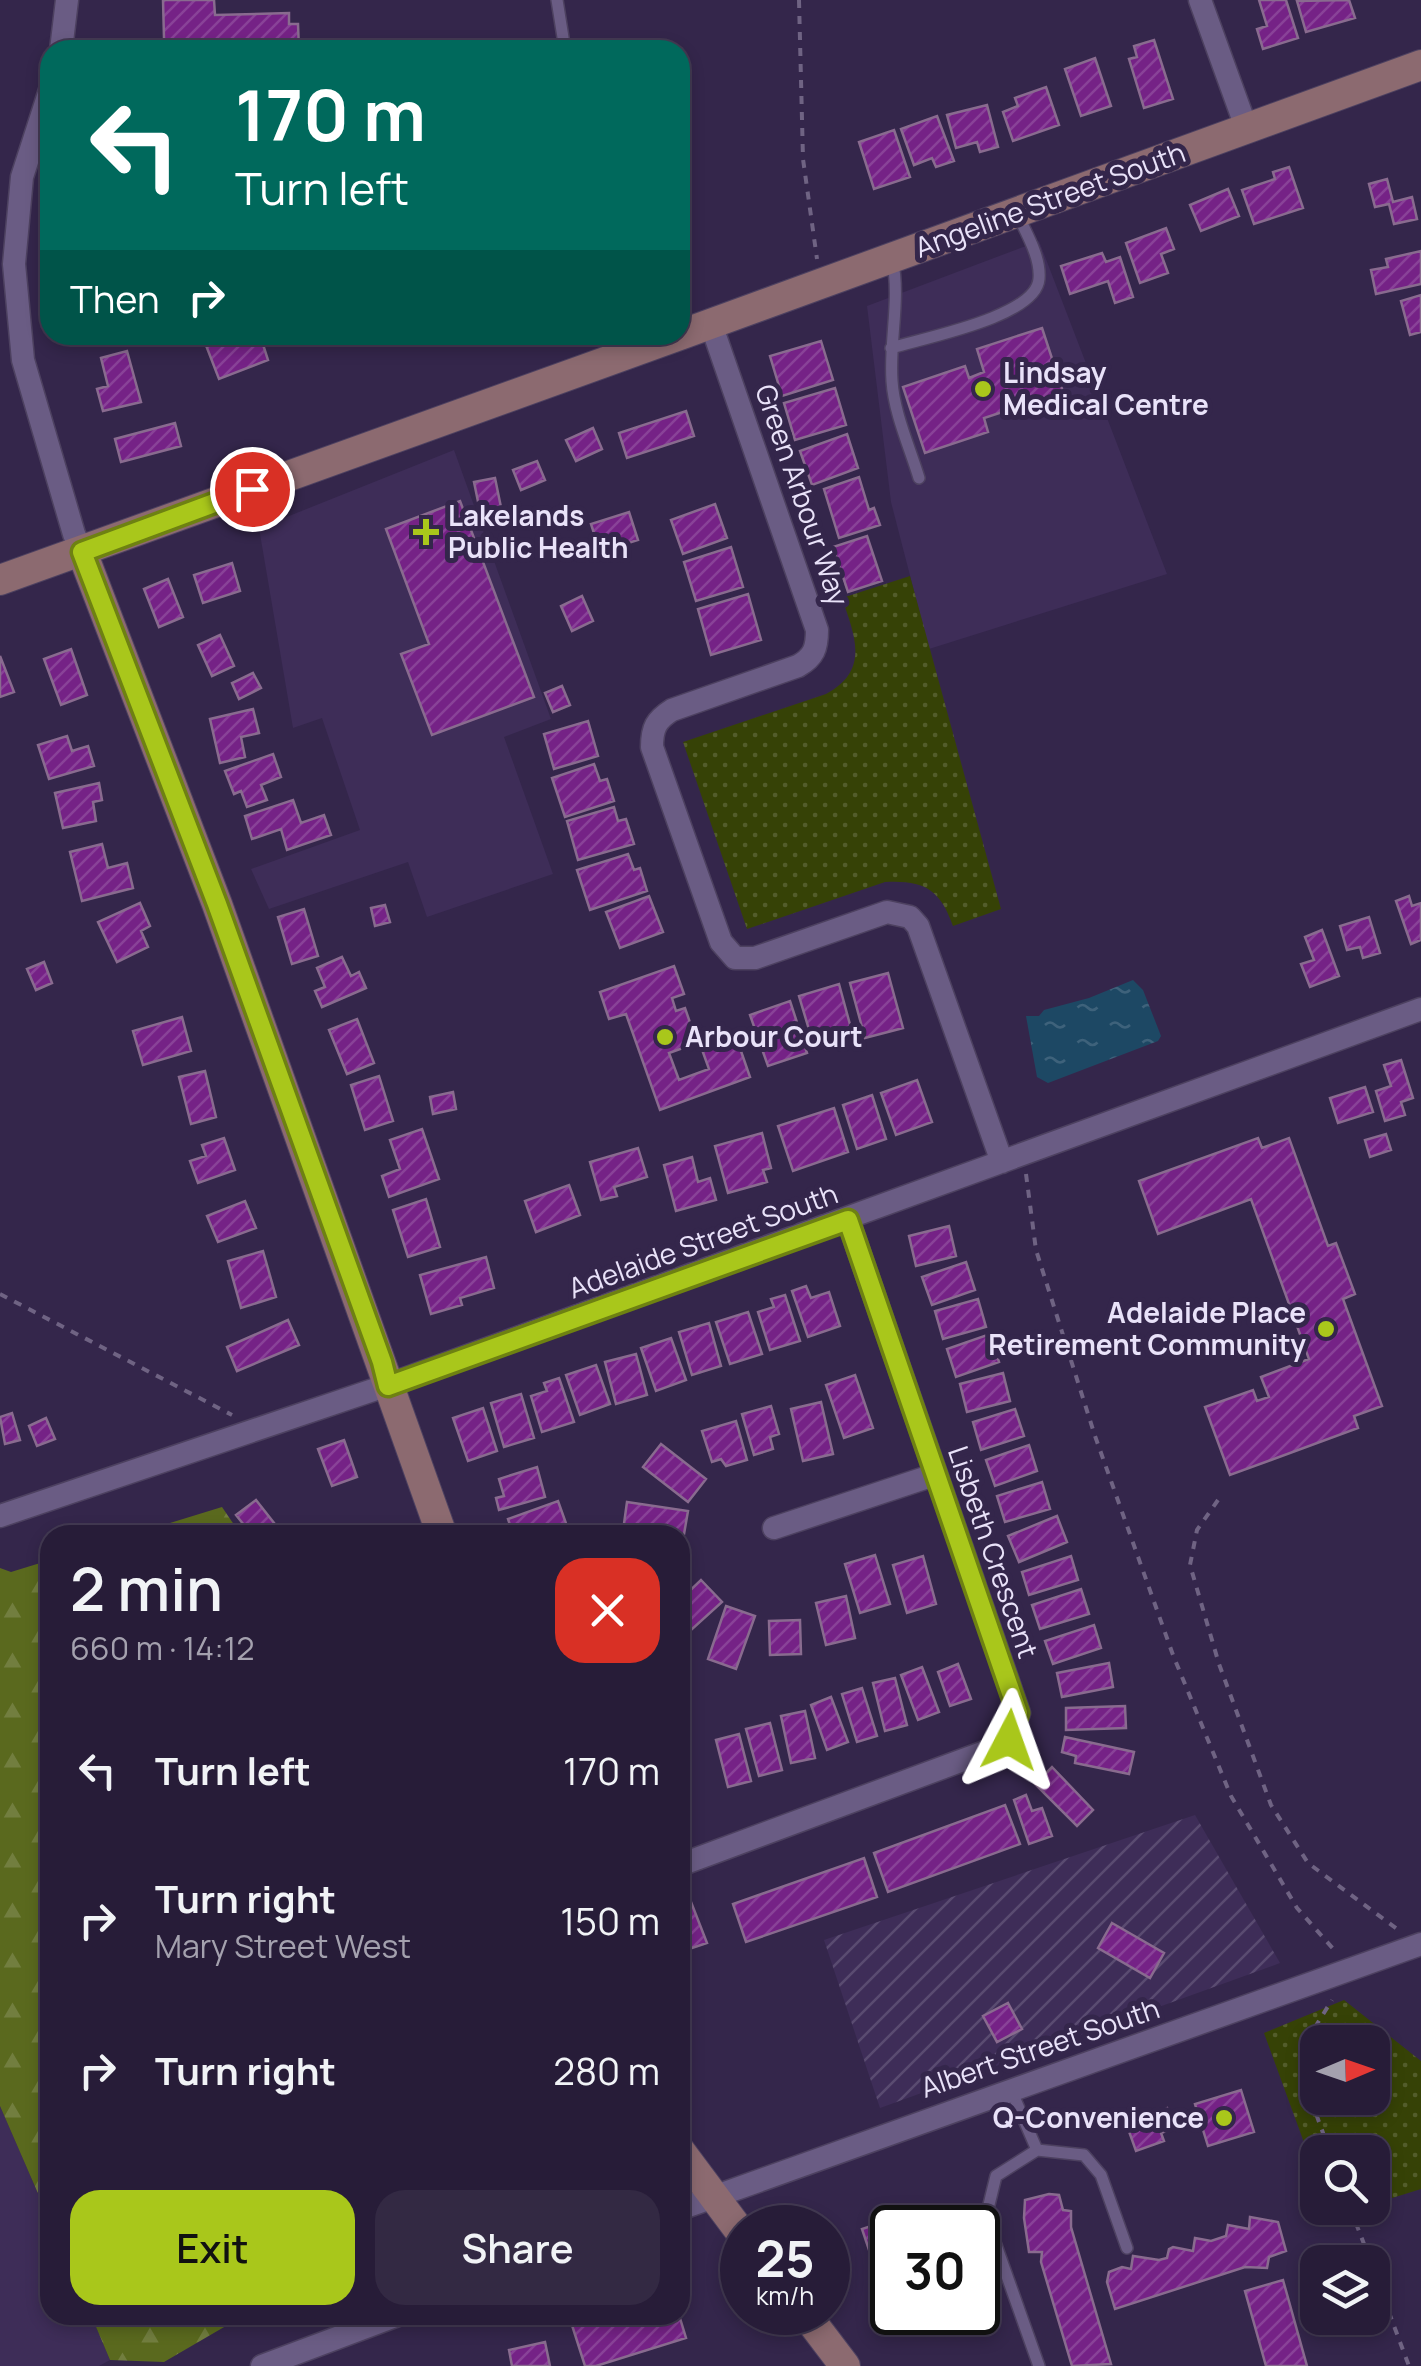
<!DOCTYPE html>
<html lang="en">
<head>
<meta charset="utf-8">
<style>
	body { margin:0; font-family:Manrope,sans-serif; background:#332943; color:#f1f3f6; height:100vh; display:flex; flex-direction:column; font-size:38px; white-space:nowrap }
	* { box-sizing:border-box; margin:0 }
	p { font-size:32px; color:#a4a1ae }
	.icon { flex:none; width:55px; height:55px; fill:none; stroke:currentColor; stroke-width:2; stroke-linecap:round; stroke-linejoin:round }
	.map { position:relative; flex:1; overflow:hidden }
	.panel { position:absolute; left:40px; top:1525px; width:650px; height:800px; display:flex; flex-direction:column; background:#271c38; border-radius:30px; box-shadow:0 5px 15px #0003,0 0 0 2px #433a53 }
	.panel>* { flex:none }
	.guide { position:absolute; left:40px; top:40px; width:650px; height:305px; border-radius:30px; box-shadow:0 5px 15px #0003,0 0 0 2px #433a53; background:#00695c; color:#fff; overflow:hidden }
	.needle { width:65px; rotate:88deg }
	.tools { position:absolute; left:1300px; top:2025px; display:grid; gap:20px }
	.tools a { display:grid; place-items:center; width:90px; height:90px; border-radius:20px; background:#271c38; box-shadow:0 5px 15px #0003,0 0 0 2px #433a53; font-size:50px }
	.speed { position:absolute; left:720px; top:2205px; display:flex; gap:20px; font-size:50px; font-weight:700; text-align:center }
	.speed>* { display:grid; place-content:center; width:130px; height:130px; border-radius:50%; background:#271c38; box-shadow:0 5px 15px #0003,0 0 0 2px #433a53; line-height:1 }
	.speed small { font-size:25px; font-weight:400 }
	.speed .limit { border:5px solid #111; border-radius:15px; background:#fff; color:#111 }
	.pin { position:absolute; display:grid; place-items:center; width:85px; height:85px; color:#fff; margin:-42px; border:5px solid #fff; border-radius:50%; box-shadow:0 2px 10px #0007 }
	.me { position:absolute; width:110px; margin:-55px; rotate:4deg; stroke-linejoin:round; filter:drop-shadow(0 0 8px #0008) }
	.turn { display:flex; align-items:center; gap:35px; height:210px; padding:0 30px; font-size:45px }
	.turn .icon { width:130px; height:130px; stroke-width:2.5 }
	.turn b { display:block; font-size:70px; line-height:85px }
	.then { display:flex; align-items:center; height:95px; padding:0 30px; background:#0003; gap:20px; font-size:38px }
	.round { display:grid; place-items:center; flex:none; width:105px; height:105px; border-radius:30px; background:#332943 }
	.headline { display:flex; align-items:center; justify-content:space-between; height:170px; padding:0 30px }
	h1 { font-size:60px; font-weight:600; line-height:75px }
	.cta { display:flex; gap:20px; margin-top:auto; padding:20px 30px }
	.cta a { flex:1; height:115px; border-radius:30px; background:#a9c71b; color:#111; font-size:40px; font-weight:600; line-height:115px; text-align:center }
	.cta a+a { background:#332943; color:#f1f3f6 }
	ul { padding:0; list-style:none }
	li { display:flex; align-items:center; gap:30px; height:150px; padding:0 30px }
	li div { flex:1 }
	li b { display:block; font-size:38px }
	li em { font-style:normal }
	.map>svg:first-child { display:block }
	.built { fill:#3e2d58 }
	.industrial { fill:url(#industrial-furrows) }
	.grass { fill:url(#grass-dots); fill-rule:evenodd }
	.forest { fill:url(#forest-firs) }
	.water { fill:url(#water-ripples) }
	.building { fill:url(#building-hatch); stroke:#896b8f; stroke-width:2.5 }
	.lines { fill:none; stroke-linecap:round; stroke-linejoin:round }
	.lane-casing { stroke:#4d4160; stroke-width:14 }
	.street-casing { stroke:#4d4160; stroke-width:25 }
	.secondary-casing { stroke:#4d4160; stroke-width:32 }
	.path { stroke:#6f6383; stroke-width:4; stroke-dasharray:8 8; stroke-linecap:butt }
	.lane { stroke:#6a5c84; stroke-width:11 }
	.street { stroke:#6a5c84; stroke-width:22 }
	.secondary { stroke:#8c6a70; stroke-width:30 }
	.route-casing { stroke:#6e8112; stroke-width:25 }
	.route { stroke:#a9c71b; stroke-width:18 }
	.poi-dot { fill:#a9c71b; stroke:#34264b; stroke-width:4 }
	.labels { text-anchor:middle; stroke-width:10; stroke-linejoin:round; paint-order:stroke }
	.street-label { font-size:28px; fill:#e9e2f9; stroke:#34264b }
	.poi-label { font-size:28px; font-weight:bold; fill:#e9e2f9; stroke:#34264b; text-anchor:start }
</style>
</head>
<body>
<div class="map">
<svg width="1421" height="2366" viewBox="0 0 1421 2366">
	<defs>
		<pattern id="industrial-furrows" width="10" height="10" patternUnits="userSpaceOnUse" patternTransform="scale(2.5)"><rect width="10" height="10" fill="#3e2d58"/><path d="M-1 1l2-2M0 10L10 0M9 11l2-2" fill="none" stroke="#5a4b71"/></pattern>
		<pattern id="grass-dots" width="8" height="8" patternUnits="userSpaceOnUse" patternTransform="scale(2.5)"><rect width="8" height="8" fill="#364206"/><path d="M2 2h.1M6 6h.1" fill="none" stroke="#535d2b" stroke-width="1.8" stroke-linecap="round"/></pattern>
		<pattern id="forest-firs" width="22" height="20" patternUnits="userSpaceOnUse" patternTransform="scale(2.5)"><rect width="22" height="20" fill="#5a691e"/><path d="M5 1l3.5 6h-7zM16 11l3.5 6h-7z" fill="#727e3f"/></pattern>
		<pattern id="water-ripples" width="26" height="14" patternUnits="userSpaceOnUse" patternTransform="scale(2.5)"><rect width="26" height="14" fill="#1d4864"/><path d="M2 4q2-2 4 0t4 0M15 11q2-2 4 0t4 0" fill="none" stroke="#3e627b"/></pattern>
		<pattern id="building-hatch" width="6" height="6" patternUnits="userSpaceOnUse" patternTransform="scale(2.5)"><rect width="6" height="6" fill="#752286"/><path d="M-1 1l2-2M0 6l6-6M5 7l2-2" fill="none" stroke="#894298"/></pattern>
	</defs>
	<rect width="100%" height="100%" fill="#34264b"/>
	<path class="built" d="M1039 241 1167 574 929 649 891 502 867 306Z
		M454 450 551 719 504 737 553 874 427 917 408 862 269 909 251 869 360 830 322 718 293 728 259 528Z
		M0 2106 50 2221V2315H91L110 2360 99 2366H0Z"/>
	<path class="industrial" d="M1195 1815 1280 1963 880 2108 824 1940Z"/>
	<path class="grass" d="M910 576 1001 909 953 926C940 889 924 880 885 882L747 929 683 742 826 694C870 670 855 637 842 598Z
		M1344 2000 1421 2061V2189L1373 2204 1372 2152H1318L1317 2178 1264 2033ZM1318 2042H1372V2098H1318Z"/>
	<path class="forest" d="M222 1507 241 1535H131Z
		M50 1560V2221L0 2106V1568L11 1572Z
		M91 2315H228L231 2323 164 2362 110 2360Z"/>
	<path class="water" d="M1133 980 1143 990 1161 1036 1158 1041 1048 1083 1037 1077 1026 1016H1039L1044 1010 1089 998Z"/>
	<path class="building" d="M163 0H214L215 15 289 13V24H298L299 50H159L164 38Z
		M1259 0H1286L1298 38 1263 49 1257 29 1267 26Z
		M1349 0 1355 18 1306 32 1297 1Z
		M1154 40 1173 99 1144 108 1129 59 1137 57 1134 46Z
		M1095 58 1111 106 1081 116 1065 69Z
		M1046 87 1059 125 1013 141 1003 112 1018 106 1015 98Z
		M987 105 998 147 980 152 977 142 956 148 947 115Z
		M937 116 954 161 936 167 932 158 914 165 901 129Z
		M894 130 910 177 874 189 859 142Z
		M1289 167 1303 208 1254 224 1242 190 1275 179 1273 172Z
		M1387 179 1393 202 1412 197 1417 219 1394 224 1389 204 1375 207 1369 184Z
		M1228 189 1239 216 1201 231 1190 205Z
		M1166 228 1174 249 1161 254 1168 273 1140 283 1126 243Z
		M1421 251V284L1376 294 1371 270 1388 267 1386 259Z
		M1102 253 1106 262 1120 257 1133 297 1115 303 1108 281 1070 294 1061 266Z
		M1421 295V332L1410 335 1401 301Z
		M1042 328 1063 392 984 418 988 432 925 453 903 387 965 366 969 378 984 372 977 349Z
		M202 335H260L268 360 219 379Z
		M821 341 833 380 782 396 770 356Z
		M127 351 141 402 103 411 97 389 108 386 101 358Z
		M835 388 846 425 795 440 784 403Z
		M686 411 694 436 627 458 619 433Z
		M175 423 181 446 121 462 115 439Z
		M593 428 602 449 576 461 566 440Z
		M847 434 858 468 812 485 800 451Z
		M537 461 545 480 521 490 513 470Z
		M859 477 869 510 874 508 880 525 839 538 824 489Z
		M495 478 503 517 482 521 474 482Z
		M460 501 534 697 432 735 401 654 429 644 386 529Z
		M715 504 727 538 683 554 671 520Z
		M629 512 638 540 600 552 591 524Z
		M867 536 882 581 848 592 833 547Z
		M731 547 743 587 696 601 684 562Z
		M232 563 240 591 203 603 194 575Z
		M168 579 183 617 159 627 144 589Z
		M748 594 761 640 711 655 698 609Z
		M582 596 593 621 572 631 561 606Z
		M220 635 234 666 212 676 198 645Z
		M71 649 87 695 61 705 44 659Z
		M0 656 14 692 0 697Z
		M253 673 261 688 239 699 232 683Z
		M562 686 570 705 553 712 545 693Z
		M253 709 259 733 241 737 245 757 220 763 210 719Z
		M588 721 598 756 554 769 544 734Z
		M67 736 72 751 88 746 94 766 49 779 38 745Z
		M273 754 281 777 261 785 267 800 247 807 241 791 234 794 225 771Z
		M594 764 600 781 607 779 614 801 565 817 552 778Z
		M99 783 102 800 93 802 96 821 63 828 55 793Z
		M293 800 301 823 324 815 331 835 287 850 281 829 252 839 245 816Z
		M614 807 618 821 626 819 634 844 578 860 567 821Z
		M102 844 108 868 127 863 133 888 82 901 70 852Z
		M628 854 634 870 640 868 647 891 590 910 577 870Z
		M649 896 663 932 620 948 606 912Z
		M1409 896 1412 906 1421 903V940L1411 944 1396 901Z
		M140 903 150 926 141 931 148 947 117 962 98 922Z
		M385 905 390 922 375 926 371 908Z
		M304 909 318 956 292 964 278 917Z
		M1369 917 1380 953 1363 958 1360 947 1347 950 1340 926Z
		M1322 930 1339 976 1310 987 1301 964 1314 960 1305 937Z
		M342 957 351 976 359 972 366 988 322 1007 315 991 325 987 317 968Z
		M44 962 52 983 36 990 27 969Z
		M674 966 684 994 672 998 676 1011 685 1008 697 1043 669 1053 679 1080 709 1069 700 1044 734 1031 750 1077 660 1110 626 1014 609 1019 600 992Z
		M888 973 903 1028 865 1038 850 983Z
		M839 984 852 1032 813 1043 799 996Z
		M790 1001 807 1053 768 1066 750 1015Z
		M182 1017 191 1051 143 1065 133 1031Z
		M357 1019 374 1063 347 1074 329 1030Z
		M1401 1060 1413 1098 1401 1102 1405 1115 1385 1121 1376 1091 1391 1086 1384 1065Z
		M205 1071 216 1117 191 1124 179 1077Z
		M379 1076 393 1121 365 1130 351 1085Z
		M917 1080 932 1122 896 1135 881 1093Z
		M1365 1087 1373 1112 1338 1123 1330 1098Z
		M453 1092 456 1109 433 1114 430 1097Z
		M872 1095 886 1139 857 1149 843 1105Z
		M834 1108 848 1152 793 1171 778 1126Z
		M422 1129 439 1179 389 1197 382 1176 400 1169 390 1140Z
		M762 1133 771 1168 763 1170 767 1182 728 1193 715 1146Z
		M1386 1134 1391 1150 1370 1157 1365 1140Z
		M224 1138 235 1170 198 1183 190 1161 206 1156 202 1145Z
		M1258 1138 1262 1148 1289 1138 1328 1246 1336 1243 1355 1294 1343 1299 1382 1406 1354 1416 1358 1428 1230 1475 1205 1407 1253 1390 1257 1401 1269 1397 1261 1377 1309 1359 1251 1199 1158 1234 1139 1181Z
		M638 1148 647 1177 614 1187 617 1196 601 1200 590 1162Z
		M692 1157 698 1182 710 1178 716 1200 676 1211 664 1165Z
		M569 1185 580 1215 536 1232 525 1201Z
		M426 1199 440 1247 408 1257 393 1210Z
		M245 1201 256 1228 218 1242 207 1216Z
		M949 1226 956 1256 916 1266 909 1236Z
		M263 1251 276 1297 241 1308 228 1261Z
		M486 1257 494 1288 460 1298 462 1305 431 1314 420 1275Z
		M966 1262 975 1290 932 1305 922 1277Z
		M806 1286 811 1298 829 1292 840 1326 808 1337 792 1291Z
		M785 1295 800 1341 770 1350 758 1312 774 1307 771 1299Z
		M978 1299 986 1327 943 1339 935 1311Z
		M748 1312 762 1354 730 1364 716 1322Z
		M288 1320 299 1345 237 1371 227 1347Z
		M709 1323 721 1366 692 1375 679 1332Z
		M990 1334 999 1362 956 1377 947 1349Z
		M671 1338 686 1380 656 1391 641 1348Z
		M636 1354 647 1395 616 1404 605 1362Z
		M596 1365 610 1404 580 1415 566 1375Z
		M1003 1373 1010 1401 967 1412 960 1384Z
		M855 1375 873 1428 844 1438 826 1385Z
		M559 1378 574 1422 542 1432 531 1396 547 1391 544 1383Z
		M521 1394 534 1438 504 1447 491 1403Z
		M821 1402 833 1454 803 1461 791 1409Z
		M771 1406 779 1434 770 1437 773 1449 754 1455 742 1414Z
		M483 1408 497 1451 468 1461 453 1418Z
		M1015 1409 1024 1436 981 1450 973 1422Z
		M12 1413 20 1440 5 1444 0 1417Z
		M46 1418 55 1439 37 1446 29 1426Z
		M736 1421 747 1460 726 1466 721 1459 712 1462 702 1431Z
		M344 1440 357 1477 332 1486 318 1449Z
		M661 1444 706 1479 688 1502 643 1467Z
		M1029 1445 1037 1471 995 1486 986 1460Z
		M537 1467 545 1497 499 1510 496 1498 504 1496 499 1479Z
		M1042 1482 1050 1509 1005 1522 997 1496Z
		M256 1500 278 1528 268 1535H252L236 1515Z
		M558 1501 568 1529 551 1535H523L521 1528 512 1531 508 1519Z
		M627 1502 688 1511 683 1540 680 1535 623 1531Z
		M1057 1516 1067 1542 1019 1562 1008 1536Z
		M875 1555 890 1604 860 1613 845 1564Z
		M923 1556 936 1604 907 1613 893 1565Z
		M1071 1556 1078 1580 1029 1595 1022 1572Z
		M701 1580 722 1602 680 1640V1600Z
		M1081 1589 1089 1614 1040 1629 1032 1605Z
		M846 1596 855 1638 826 1645 816 1603Z
		M726 1606 755 1616 736 1669 708 1659Z
		M800 1620 801 1654 770 1655 769 1621Z
		M1094 1625 1101 1648 1053 1664 1045 1641Z
		M1109 1663 1113 1687 1062 1697 1057 1673Z
		M958 1664 971 1699 950 1706 938 1672Z
		M922 1667 939 1712 918 1720 901 1675Z
		M895 1678 907 1725 885 1731 873 1683Z
		M862 1688 877 1736 857 1742 842 1694Z
		M831 1697 848 1742 827 1750 811 1705Z
		M1125 1706 1126 1728 1066 1730V1708Z
		M805 1711 815 1758 791 1763 781 1716Z
		M770 1723 782 1770 759 1776 746 1729Z
		M739 1734 751 1781 728 1787 716 1740Z
		M1065 1737 1134 1752 1129 1774 1075 1763 1076 1756 1062 1752Z
		M1052 1767 1093 1810 1077 1826 1035 1784Z
		M1026 1795 1032 1811 1042 1808 1052 1836 1029 1844 1014 1800Z
		M1005 1805 1020 1844 888 1892 874 1853Z
		M864 1858 877 1897 746 1942 733 1904Z
		M691 1902 707 1943 680 1952V1906Z
		M1112 1923 1164 1953 1150 1978 1098 1948Z
		M1008 2003 1022 2029 997 2042 983 2016Z
		M1241 2090 1254 2132 1208 2146 1195 2104Z
		M1167 2108 1174 2128 1161 2133 1164 2141 1136 2151 1126 2123Z
		M1049 2194 1059 2195 1063 2210 1071 2211V2227L1111 2364 1072 2366 1041 2262 1042 2252H1029L1024 2218 1025 2200Z
		M925 2208 931 2228H892V2252L872 2259 862 2229Z
		M1250 2217 1278 2222 1286 2251 1269 2257 1267 2268 1245 2267 1115 2309 1107 2282 1109 2272 1122 2267 1131 2269 1133 2256 1159 2260 1167 2258 1169 2249 1173 2247 1193 2251 1195 2238 1211 2241 1226 2236 1228 2225 1249 2229Z
		M892 2271V2305L885 2307 875 2276Z
		M1283 2280 1307 2366H1266L1245 2291Z
		M595 2315H679L686 2338 596 2366H585L571 2322Z
		M545 2342 550 2366H512L509 2350Z"/>
	<g class="lines">
		<defs>
			<path id="lane" d="M557 0 565 50
				M892 258C901 299 889 340 892 381 894 413 910 448 919 478
				M891 348C923 338 1036 317 1039 279 1041 257 1026 233 1017 213
				M1011 2090 1037 2150 996 2176 986 2217 1039 2366
				M1037 2150 1084 2155 1101 2175 1127 2248"/>
			<path id="street" d="M1200 0 1246 127
				M61 50 67 0
				M50 90 22 177 14 264 23 360 74 534 82 552
				M711 324 817 630C817 648 814 657 798 666L672 710C656 720 652 728 652 747L721 942 735 958H755L887 912 910 917 918 926 1002 1162
				M0 1516 388 1385 1421 1009
				M774 1528 934 1475
				M680 1865 990 1750 1009 1741 1019 1713 848 1220
				M680 2209 1421 1944
				M262 2366 398 2315"/>
			<path id="secondary" d="M680 335 1421 65
				M82 552 217 904 442 1535
				M0 580 680 335
				M680 2151 742 2234
				M804 2312 845 2366"/>
		</defs>
		<use href="#lane" class="lane-casing"/>
		<use href="#street" class="street-casing"/>
		<use href="#secondary" class="secondary-casing"/>
		<path class="path" d="M799 0 803 159 817 259
			M1026 1174 1036 1250 1095 1436 1173 1655 1231 1796 1297 1908 1336 1952
			M0 1294 232 1415
			M1218 1500 1197 1530 1190 1565 1219 1664 1271 1805 1308 1863 1397 1929
			M1330 2152 1315 2111 1312 2032 1332 2000
			M1350 2208 1371 2262
			M1372 2267 1409 2366"/>
		<use href="#lane" class="lane"/>
		<use href="#street" class="street"/>
		<use href="#secondary" class="secondary"/>
	</g>
	<g class="lines">
		<defs>
			<path id="route" d="M252 489 82 552 217 904 382 1362 388 1386 848 1220 1018 1713 1009 1740"/>
		</defs>
		<use href="#route" class="route-casing"/>
		<use href="#route" class="route"/>
	</g>
	<g class="poi-dot">
		<circle cx="983" cy="389" r="10"/>
		<path d="M421 517h10v10h10v10h-10v10h-10v-10h-10v-10h10z"/>
		<circle cx="665" cy="1037" r="10"/>
		<circle cx="1326" cy="1329" r="10"/>
		<circle cx="1224" cy="2118" r="10"/>
	</g>
	<g class="labels">
		<g class="street-label">
			<text transform="translate(1050 200) rotate(-20)" y="10">Angeline Street South</text>
			<text transform="translate(802 495) rotate(71)" y="10">Green Arbour Way</text>
			<text transform="translate(703 1241) rotate(-20)" y="10">Adelaide Street South</text>
			<text transform="translate(993 1552) rotate(71)" y="10">Lisbeth Crescent</text>
			<text transform="translate(1040 2048) rotate(-19)" y="10">Albert Street South</text>
		</g>
		<g class="poi-label">
			<text x="1003" y="383">Lindsay<tspan x="1003" dy="32">Medical Centre</tspan></text>
			<text x="448" y="526">Lakelands<tspan x="448" dy="32">Public Health</tspan></text>
			<text x="685" y="1047">Arbour Court</text>
			<text x="1306" y="1323" text-anchor="end">Adelaide Place<tspan x="1306" dy="32">Retirement Community</tspan></text>
			<text x="1204" y="2128" text-anchor="end">Q-Convenience</text>
		</g>
	</g>
</svg>
<div class="tools">
<a><svg class="needle" viewBox="-14 -14 28 28"><path d="M0-13l5 13h-10z" fill="#e53935"/><path d="M0 13l5-13h-10z" fill="#a4a1ae"/></svg></a>
<a><svg class="icon" aria-label="search" viewBox="0 0 24 24"><circle cx="10" cy="10" r="6"/><path d="M15 15l6 6"/></svg></a>
<a><svg class="icon" aria-label="layers" viewBox="0 0 24 24"><path d="M12 4l9 5-9 5-9-5zM3 14l9 5 9-5"/></svg></a>
</div>
<div class="speed"><div>25<small>km/h</small></div><div class="limit">30</div></div>
<div class="pin" style="left:252px;top:489px;background:#d93025"><svg class="icon" aria-label="arrive" viewBox="0 0 24 24"><path d="M6 21V4h12l-3 4 3 4H6"/></svg></div>
<svg class="me" style="left:1009px;top:1740px" viewBox="-20 -20 40 40"><path d="M0-17L14 15 0 8-14 15z" fill="#a9c71b" stroke="#fff" stroke-width="4"/></svg>
<div class="guide">
<div class="turn"><svg class="icon" aria-label="left" viewBox="0 0 24 24"><path d="M17 20v-9H6M10 6l-5 5 5 5"/></svg><div><b>170 m</b>Turn left</div></div>
<div class="then">Then<svg class="icon" aria-label="right" viewBox="0 0 24 24"><path d="M7 20v-9h11M14 6l5 5-5 5"/></svg></div>
</div>
<section class="panel">
<div class="headline"><div><h1>2 min</h1><p>660 m · 14:12</p></div><a class="round" style="background:#d93025;color:#fff"><svg class="icon" aria-label="close" viewBox="0 0 24 24"><path d="M6 6l12 12M18 6L6 18"/></svg></a></div>
<ul>
<li><svg class="icon" aria-label="left" viewBox="0 0 24 24"><path d="M17 20v-9H6M10 6l-5 5 5 5"/></svg><div><b>Turn left</b></div><em>170 m</em></li>
<li><svg class="icon" aria-label="right" viewBox="0 0 24 24"><path d="M7 20v-9h11M14 6l5 5-5 5"/></svg><div><b>Turn right</b><p>Mary Street West</p></div><em>150 m</em></li>
<li><svg class="icon" aria-label="right" viewBox="0 0 24 24"><path d="M7 20v-9h11M14 6l5 5-5 5"/></svg><div><b>Turn right</b></div><em>280 m</em></li>
</ul>
<div class="cta"><a>Exit</a><a>Share</a></div>
</section>
</div>
</body>
</html>
